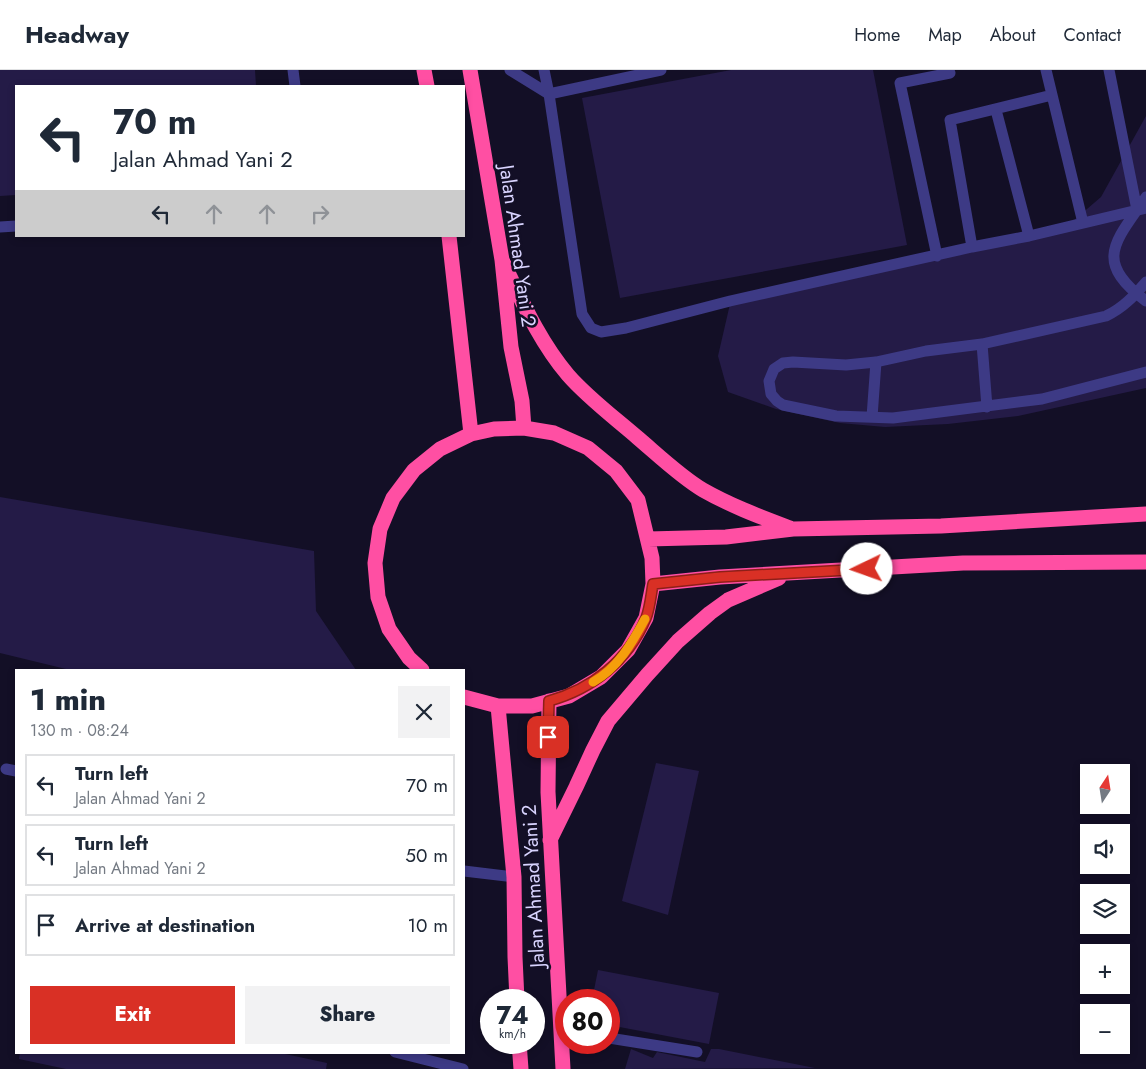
<!DOCTYPE html>
<html lang="en">
<head>
<meta charset="utf-8">
<style>
	body { margin:0; font-family:Jost,sans-serif; background:#f2f2f3; color:#1f2937; height:100vh; display:flex; flex-direction:column; font-size:19px; white-space:nowrap }
	* { box-sizing:border-box; margin:0 }
	p { font-size:16px; color:#747a83 }
	.icon { flex:none; width:28px; height:28px; fill:none; stroke:currentColor; stroke-width:2; stroke-linecap:round; stroke-linejoin:round }
	.map { position:relative; flex:1; overflow:hidden }
	.sheet { position:absolute; left:15px; top:599px; width:450px; height:385px; display:flex; flex-direction:column; background:#fff; border-radius:0px; box-shadow:0 2px 8px #0003 }
	.sheet>* { flex:none }
	.top-card { position:absolute; left:15px; top:15px; width:450px; height:152px; border-radius:0px; box-shadow:0 2px 8px #0003; background:#fff; color:#1f2937; overflow:hidden }
	.needle { width:32px; rotate:12deg }
	.buttons { position:absolute; left:1080px; top:694px; display:grid; gap:10px }
	.buttons a { display:grid; place-items:center; width:50px; height:50px; border-radius:0px; background:#fff; box-shadow:0 2px 8px #0003; font-size:25px }
	.speed { position:absolute; left:480px; top:919px; display:flex; gap:10px; font-size:25px; font-weight:700; text-align:center }
	.speed>* { display:grid; place-content:center; width:65px; height:65px; border-radius:50%; background:#fff; box-shadow:0 2px 8px #0003; line-height:1 }
	.speed small { font-size:12px; font-weight:400 }
	.speed .limit { border:8px solid #d22; background:#fff; color:#111 }
	.pin { position:absolute; display:grid; place-items:center; width:42px; height:42px; color:#fff; margin:-21px; border-radius:10px; box-shadow:0 2px 8px #0006 }
	.me { position:absolute; width:55px; margin:-28px; rotate:267deg; stroke-linejoin:round; filter:drop-shadow(0 0 4px #0008) }
	.turn { display:flex; align-items:center; gap:18px; height:105px; padding:0 15px; font-size:22px }
	.turn .icon { width:65px; height:65px; stroke-width:2.5 }
	.turn b { display:block; font-size:35px; line-height:42px }
	.lanes { display:flex; align-items:center; height:48px; padding:0 15px; background:#0003; justify-content:center; gap:25px; direction:ltr }
	.lanes .off { opacity:.35 }
	.round { display:grid; place-items:center; flex:none; width:52px; height:52px; border-radius:0px; background:#f2f2f3 }
	.headline { display:flex; align-items:center; justify-content:space-between; height:85px; padding:0 15px }
	h1 { font-size:30px; font-weight:800; line-height:38px }
	.button { display:flex; gap:10px; margin-top:auto; padding:10px 15px }
	.button a { flex:1; height:58px; border-radius:0px; background:#d93025; color:#fff; font-size:20px; font-weight:800; line-height:58px; text-align:center }
	.button a+a { background:#f2f2f3; color:#1f2937 }
	ul { padding:0; list-style:none }
	li { display:flex; align-items:center; gap:15px; height:62px; margin:0 10px 8px; padding:0 5px; border:2px solid #e0e1e3; border-radius:0px }
	li div { flex:1 }
	li b { display:block; font-size:19px }
	li em { font-style:normal }
	header { display:flex; align-items:center; gap:30px; box-sizing:border-box; height:70px; padding:0 25px; background:#fff; border-bottom:1px solid #e0e1e3 }
	header strong { font-size:24px }
	nav { display:flex; gap:28px; margin-inline-start:auto; font-size:18px }
	.map>svg:first-child { display:block }
	.building { fill:#241b47 }
	.lines { fill:none; stroke-linecap:round; stroke-linejoin:round }
	.lane { stroke:#3d3a85; stroke-width:11 }
	.highway { stroke:#ff4fa3; stroke-width:15 }
	.route-casing { stroke:#8d1f18; stroke-width:12 }
	.route { stroke:#d93025; stroke-width:9 }
	.slow { stroke:#f59e0b; stroke-width:9 }
	.labels { text-anchor:middle; stroke-width:5; stroke-linejoin:round; paint-order:stroke }
	.street-label { font-size:20px; fill:#d9d4ff; stroke:#130f26 }
</style>
</head>
<body>
<header>
<strong>Headway</strong>
<nav><a>Home</a><a>Map</a><a>About</a><a>Contact</a></nav>
</header>
<div class="map">
<svg width="1146" height="999" viewBox="0 0 1146 999">
	<rect width="100%" height="100%" fill="#130f26"/>
	<path class="building" d="M0 0H255L256 16H16V125L0 126Z
		M731 0H873L907 175 620 228 582 28Z
		M1146 46V318L1018 346 948 354 885 357 840 353 776 339 728 322 718 286 730 234 1066 157 1101 127Z
		M0 427 314 481 316 541 356 600H70L0 583Z
		M656 693 699 701 668 845 622 831Z
		M598 900 719 923 709 974 609 955V930H592Z
		M631 979 653 988 657 982 705 992 711 979H719L815 998 625 999Z
		M20 982H276L327 993 326 999H66L19 989Z"/>
	<g class="lines">
		<path class="lane" d="M293 0 295 16
			M510 0 549 24 661 0
			M544 0 549 24 582 244 591 258 601 262 626 258 730 231 972 177 1029 166 1146 138
			M1046 0 1083 153
			M1109 0 1137 140
			M996 40 1029 166
			M1146 127C1116 171 1092 191 1146 231
			M0 157 16 156
			M972 177 950 50 1052 25
			M937 186 900 13 950 3
			M1146 212C1134 226 1123 238 1106 246L982 274 926 281 876 292 846 295 793 292 783 293 774 299 769 311 771 324 777 331 783 335 836 346 893 348 1042 329 1146 302
			M982 274 987 337
			M872 347 876 292
			M6 699 16 701
			M464 801 514 807
			M609 968 697 982
			M395 982 463 999"/>
		<path class="highway" d="M424 0 427 16
			M470 0 502 190 511 277 522 331 524 358
			M449 166 471 364
			M502 190C521 229 539 271 568 305 588 328 615 348 638 368 658 385 681 407 703 420 731 436 761 447 790 458
			M648 469 726 467 793 459 941 456 1146 444
			M653 514 720 507 963 493 1146 492
			M422 600 409 588 389 559 378 527 375 493 380 459 393 428 414 400 440 379 471 364 494 359 524 358 554 363 588 378 616 401 638 430 652 488 653 514 646 548 628 580 601 607 569 626 532 636H498L464 627
			M549 631 548 722 563 999
			M498 636 514 807 515 887 517 930
			M550 770 576 717 593 680 608 651 647 605 678 571 710 543 728 530 779 508
			M519 972 521 999"/>
	</g>
	<g class="lines">
		<defs>
			<path id="route" d="M548 667 549 631C592 619 628 591 646 548 650 538 651 525 653 514L720 507 867 499"/>
		</defs>
		<use href="#route" class="route-casing"/>
		<use href="#route" class="route"/>
		<path class="slow" d="M593 612C618 598 632 573 645 549"/>
	</g>
	<g class="labels">
		<g class="street-label">
			<text transform="translate(518 176) rotate(82)" y="7">Jalan Ahmad Yani 2</text>
			<text transform="translate(533 816) rotate(-93)" y="7">Jalan Ahmad Yani 2</text>
		</g>
	</g>
</svg>
<div class="buttons">
<a><svg class="needle" viewBox="-14 -14 28 28"><path d="M0-13l5 13h-10z" fill="#e53935"/><path d="M0 13l5-13h-10z" fill="#747a83"/></svg></a>
<a><svg class="icon" aria-label="sound" viewBox="0 0 24 24"><path d="M4 9h4l5-4v14l-5-4H4zM17 9q2 3 0 6"/></svg></a>
<a><svg class="icon" aria-label="layers" viewBox="0 0 24 24"><path d="M12 4l9 5-9 5-9-5zM3 14l9 5 9-5"/></svg></a>
<a>+</a>
<a>−</a>
</div>
<div class="speed"><div>74<small>km/h</small></div><div class="limit">80</div></div>
<div class="pin" style="left:548px;top:667px;background:#d93025"><svg class="icon" aria-label="arrive" viewBox="0 0 24 24"><path d="M6 21V4h12l-3 4 3 4H6"/></svg></div>
<svg class="me" style="left:867px;top:499px" viewBox="-20 -20 40 40"><circle r="19" fill="#fff"/><path d="M0-13L10 11 0 6-10 11z" fill="#d93025"/></svg>
<div class="top-card">
<div class="turn"><svg class="icon" aria-label="left" viewBox="0 0 24 24"><path d="M17 20v-9H6M10 6l-5 5 5 5"/></svg><div><b>70 m</b>Jalan Ahmad Yani 2</div></div>
<div class="lanes"><svg class="icon" aria-label="left" viewBox="0 0 24 24"><path d="M17 20v-9H6M10 6l-5 5 5 5"/></svg><svg class="icon off" aria-label="ahead" viewBox="0 0 24 24"><path d="M12 20V5M6 11l6-6 6 6"/></svg><svg class="icon off" aria-label="ahead" viewBox="0 0 24 24"><path d="M12 20V5M6 11l6-6 6 6"/></svg><svg class="icon off" aria-label="right" viewBox="0 0 24 24"><path d="M7 20v-9h11M14 6l5 5-5 5"/></svg></div>
</div>
<section class="sheet">
<div class="headline"><div><h1>1 min</h1><p>130 m · 08:24</p></div><a class="round"><svg class="icon" aria-label="close" viewBox="0 0 24 24"><path d="M6 6l12 12M18 6L6 18"/></svg></a></div>
<ul>
<li><svg class="icon" aria-label="left" viewBox="0 0 24 24"><path d="M17 20v-9H6M10 6l-5 5 5 5"/></svg><div><b>Turn left</b><p>Jalan Ahmad Yani 2</p></div><em>70 m</em></li>
<li><svg class="icon" aria-label="left" viewBox="0 0 24 24"><path d="M17 20v-9H6M10 6l-5 5 5 5"/></svg><div><b>Turn left</b><p>Jalan Ahmad Yani 2</p></div><em>50 m</em></li>
<li><svg class="icon" aria-label="arrive" viewBox="0 0 24 24"><path d="M6 21V4h12l-3 4 3 4H6"/></svg><div><b>Arrive at destination</b></div><em>10 m</em></li>
</ul>
<div class="button"><a>Exit</a><a>Share</a></div>
</section>
</div>
</body>
</html>
